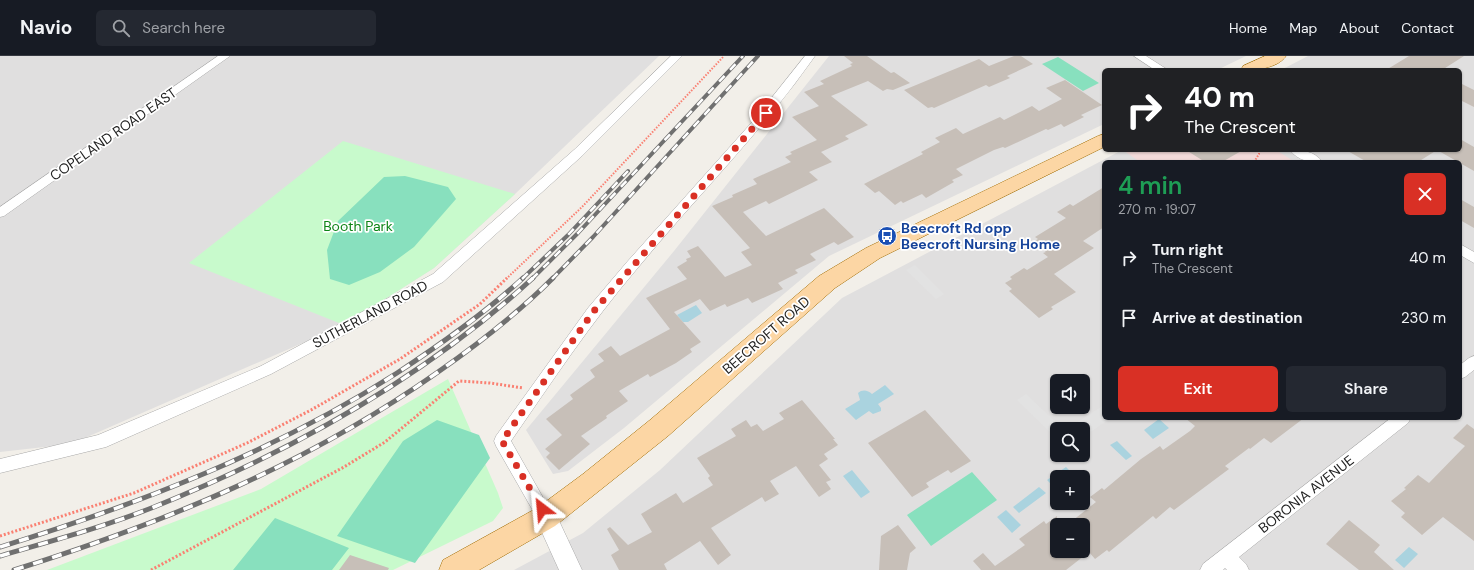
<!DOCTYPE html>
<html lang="en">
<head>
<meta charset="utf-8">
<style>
	body { margin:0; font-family:"DM Sans",sans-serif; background:#242831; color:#f1f3f6; height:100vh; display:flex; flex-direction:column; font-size:15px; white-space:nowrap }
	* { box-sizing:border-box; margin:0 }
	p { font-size:13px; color:#9ea1a6 }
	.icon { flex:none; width:22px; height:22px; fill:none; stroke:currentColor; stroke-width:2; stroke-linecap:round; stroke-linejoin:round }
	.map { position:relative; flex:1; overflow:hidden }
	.panel { position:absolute; left:1102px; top:104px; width:360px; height:260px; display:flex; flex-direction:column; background:#171b24; border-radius:6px; box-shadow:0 1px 3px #0004 }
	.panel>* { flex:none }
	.guide { position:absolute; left:1102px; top:12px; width:360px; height:84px; border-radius:6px; box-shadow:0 1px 3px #0004; background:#202124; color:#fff; overflow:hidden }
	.tools { position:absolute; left:1050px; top:318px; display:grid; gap:8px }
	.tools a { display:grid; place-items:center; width:40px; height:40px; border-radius:6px; background:#171b24; box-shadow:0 1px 3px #0004; font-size:20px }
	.pin { position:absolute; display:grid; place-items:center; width:34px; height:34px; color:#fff; margin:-17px; border:2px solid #fff; border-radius:50%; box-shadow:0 1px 4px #0007 }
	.me { position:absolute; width:44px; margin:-22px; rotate:331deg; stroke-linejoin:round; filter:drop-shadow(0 0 3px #0008) }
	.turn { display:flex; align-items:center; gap:14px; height:84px; padding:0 16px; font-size:18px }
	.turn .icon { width:52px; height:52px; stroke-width:2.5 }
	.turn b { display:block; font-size:28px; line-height:34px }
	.round { display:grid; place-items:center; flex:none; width:42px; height:42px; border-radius:6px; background:#242831 }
	.summary { display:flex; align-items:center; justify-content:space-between; height:68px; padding:0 16px }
	h1 { font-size:24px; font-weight:600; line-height:30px; color:#1e9e55 }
	.primary-button { display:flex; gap:8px; margin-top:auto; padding:8px 16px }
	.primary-button a { flex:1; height:46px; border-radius:6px; background:#d93025; color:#fff; font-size:16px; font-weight:600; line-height:46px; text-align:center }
	.primary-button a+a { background:#242831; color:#f1f3f6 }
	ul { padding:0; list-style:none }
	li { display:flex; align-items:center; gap:12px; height:60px; padding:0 16px }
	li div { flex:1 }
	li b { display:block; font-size:15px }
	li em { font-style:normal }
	header { display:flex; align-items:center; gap:24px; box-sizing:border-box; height:56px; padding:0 20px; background:#171b24; border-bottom:1px solid #363941 }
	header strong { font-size:19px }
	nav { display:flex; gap:22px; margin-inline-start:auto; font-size:14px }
	.search { width:280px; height:36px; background:#242831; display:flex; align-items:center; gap:10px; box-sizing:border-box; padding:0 14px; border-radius:6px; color:#9ea1a6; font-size:15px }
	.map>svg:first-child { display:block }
	.residential { fill:#e0dfdf; fill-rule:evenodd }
	.commercial { fill:#f2dad9 }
	.park { fill:#c8facc }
	.pitch { fill:#88e0be }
	.parking { fill:#e2e2e2 }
	.water { fill:#aad3df }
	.building { fill:#c7bfb8 }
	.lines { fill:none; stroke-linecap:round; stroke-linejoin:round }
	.minor-casing { stroke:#a9a9a9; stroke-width:1 }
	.tertiary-casing { stroke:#a9a9a9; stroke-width:1 }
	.primary-casing { stroke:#a06b00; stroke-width:1 }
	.path-far1 { stroke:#fa8072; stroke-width:2; stroke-dasharray:1.5 1.5; stroke-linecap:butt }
	.path { stroke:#fa8072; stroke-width:3; stroke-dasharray:2 2; stroke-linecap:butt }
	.minor { fill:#fff; fill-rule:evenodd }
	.tertiary { fill:#fff; fill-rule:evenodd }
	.primary { fill:#fcd6a4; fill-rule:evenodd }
	.rail-far1-casing { stroke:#707070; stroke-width:4 }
	.rail-casing { stroke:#707070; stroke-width:5 }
	.rail-far1 { stroke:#fff; stroke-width:2.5; stroke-dasharray:8; stroke-linecap:butt }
	.rail { stroke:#fff; stroke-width:3.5; stroke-dasharray:10; stroke-linecap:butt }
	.route { stroke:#d93025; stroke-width:7; stroke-dasharray:0 12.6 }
	.labels { text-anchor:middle; stroke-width:3.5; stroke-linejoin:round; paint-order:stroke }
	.street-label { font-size:14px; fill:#222; stroke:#fff }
	.park-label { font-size:14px; fill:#0c8416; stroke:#fff }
	.transit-label { font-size:14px; font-weight:bold; fill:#164399; stroke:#fff; text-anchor:start }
</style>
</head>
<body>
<header>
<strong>Navio</strong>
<div class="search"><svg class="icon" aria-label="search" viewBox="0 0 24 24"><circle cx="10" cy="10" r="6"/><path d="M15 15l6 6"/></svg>Search here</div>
<nav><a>Home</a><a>Map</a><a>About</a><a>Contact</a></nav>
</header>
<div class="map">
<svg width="1474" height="514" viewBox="0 0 1474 514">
	<rect width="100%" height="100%" fill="#f2efe9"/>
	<path class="residential" d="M0 0H659L515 138 434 212 344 269 71 388 0 396Z
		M829 0H1246L1217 14H1104V68L829 200 624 372 568 415 553 418 526 374 674 195Z
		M1308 0H1474V514H514L583 477 660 414 842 242 1122 94H1460V14H1281ZM1104 106H1460V362H1104ZM1057 325H1083V351H1057ZM1057 373H1083V399H1057ZM1057 421H1083V447H1057ZM1057 469H1083V495H1057Z"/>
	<path class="commercial" d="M1123 94H1276L1295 106H1140Z"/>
	<path class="park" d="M343 85 515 138 434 212 344 269 189 207Z
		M448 323 498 437 503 452 493 465 393 514H47L261 433Z"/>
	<path class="pitch" d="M1058 1 1099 27 1083 35 1042 8Z
		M405 120 448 131 456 143 414 191 380 216 349 229 330 223 327 194 338 165 384 121Z
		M437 364 479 379 490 402 415 507 337 480 403 385Z
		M972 416 997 444 931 490 907 459Z
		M275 462 349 492 332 514H233Z"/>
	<path class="parking" d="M915 209 944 238 936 243 906 214Z
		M1026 338 1063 373H1057V383L1017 344Z
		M1104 349V362H1111L1083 381V373H1067Z"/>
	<path class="water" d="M696 249 702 257 688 266H683L677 259Z
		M885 329 894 338 878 348 881 352V355L873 358 869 355 856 364 845 353 860 344 858 337C862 333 868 334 872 338Z
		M1159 363 1169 372 1153 383 1144 374Z
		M1117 385 1132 400 1126 404 1110 389Z
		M1066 411 1076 421H1057L1056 433 1047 424Z
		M852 414 870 436 861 442 843 420Z
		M1039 431 1046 437 1019 457 1013 451Z
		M1006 454 1021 469 1012 477 997 461Z
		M1409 491 1418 498 1404 512 1395 504Z"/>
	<path class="building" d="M844 0H867L891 17 894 16 910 27 893 34 887 33 883 35 868 25 831 40 868 69 845 80 849 83 821 96 832 106 809 116 818 124 769 148 766 145 743 156 766 180 824 152 854 181 838 189 834 186 810 198 816 204 795 214 798 217 778 227 783 233 752 247 748 242 727 251 725 248 710 255 700 243 674 256 701 286 690 293 692 296 676 307 650 321 648 318 619 335 628 345 606 360 607 362 581 380 590 388 559 414 546 401 550 397 545 393 562 379 546 363 573 343 570 339 595 321 590 314 604 305 598 298 611 290 620 300 670 273 646 242 687 223 677 211 687 205 686 203 691 201 687 195 698 190 725 221 752 209 741 196 750 192 712 150 733 141 732 139 757 128 753 123 791 106 785 101 792 98 790 96 817 84 792 61 819 50 804 36 824 28 820 25 852 10 850 8 853 7Z
		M1014 0H1021L1033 8 1007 20 1010 22 989 31 986 29 934 52 932 51 928 52 904 34 979 3 989 10Z
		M1409 0H1464L1442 14H1386Z
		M1065 24 1102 49 1081 59 1084 61 1064 71 1061 68 1048 74 1046 73 1005 92 1003 91 994 94 956 113 963 119 952 124 954 126 926 142 922 138 903 147 901 145 895 149 879 135 875 137 864 128 923 98 921 96 940 86 935 82 956 72 963 78 1000 61 1004 64 1032 50 1039 55 1062 43 1046 32Z
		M1460 27 1474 34V51L1460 44Z
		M1460 83 1474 91V115L1437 94 1418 106H1367L1346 94H1460Z
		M1186 94H1243L1222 106H1205Z
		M1104 131V171L1083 185 1094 192 1054 218 1076 236 1051 251 1053 253 1039 262 1009 235 1012 233 1005 227 1012 223 1010 221 1024 212 1027 214 1048 201 1043 197 1046 196 1033 186 1038 183 1035 181 1066 162 1057 156 1070 148 1073 150Z
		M1460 143 1474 151V172L1460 164Z
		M802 344 835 383H833L838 389 824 398 828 403 819 409 831 424 826 426 831 433 819 441 796 410 770 425 779 438 765 446 762 441 711 472 731 499 718 509 700 485 664 508 667 514H619L611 499 619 494 607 473 610 471 628 489 652 476 641 458 676 437 683 447 713 429 708 422 710 420 697 402 736 380 731 373 746 364 751 371 757 368 763 375 784 363 779 357Z
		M925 354 971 405 951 417 948 414 926 427 929 431 912 441 868 387Z
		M1185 362H1304L1271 387 1264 382 1250 393 1249 392 1225 410 1229 413 1174 454 1170 451 1156 463 1153 460 1109 496 1107 494 1095 503 1089 496 1066 514H981L973 505 983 497 995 510 1025 489 1019 483 1044 465 1046 468 1057 460V495H1083V469H1067L1096 446 1090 441 1102 432 1104 434 1141 403 1160 390 1163 394 1190 375 1195 370Z
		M1467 368 1474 373V485L1443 461 1422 479 1401 461 1405 457 1391 445 1406 433 1404 432 1418 419 1429 427 1465 390 1453 382Z
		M1349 464 1380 489 1374 496 1394 514H1359L1326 488Z
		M898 469 916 492 910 497 907 514H879L881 480Z
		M350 499 389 512 388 514H339Z"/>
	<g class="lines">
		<defs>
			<path id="minor" d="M218 0H230L4 160 0 161V151Z
				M671 0H682L583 99 443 226 271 318 106 391 0 417V403L98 379 261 310 433 218 575 93Z
				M805 0H815C762 76 695 142 636 214 590 268 551 327 511 385L554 461 552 467 546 469 540 467 496 390 494 385 496 380 588 252 627 206 753 65Z
				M1134 0H1146L1168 14H1155Z
				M1290 94C1302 94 1315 95 1322 106 1310 106 1298 105 1290 94Z
				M1460 188 1474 196V207L1460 199Z
				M1474 300V314L1465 321 1460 323V309L1469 302Z
				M1391 362H1411L1408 367 1239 501 1246 508 1249 514H1227L1225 512 1223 514H1200L1203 508Z"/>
			<path id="tertiary" d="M546 451 554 454 582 514H559L535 461 538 454Z"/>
			<path id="primary" d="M1265 0H1286C1277 13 1255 14 1241 14L1243 10Z
				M1104 78V91L880 202 835 232 668 380 555 470 479 514H439L443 504 537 452 583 418 650 364 819 220 866 192 1098 80Z"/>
		</defs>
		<use href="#minor" class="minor-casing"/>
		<use href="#tertiary" class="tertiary-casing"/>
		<use href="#primary" class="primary-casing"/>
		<path class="path-far1" d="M1254 106 1259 98V94
			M506 223 582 151 724 0"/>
		<path class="path" d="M0 480 134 437 247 387 311 354 400 303 480 248 507 222
			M151 514 344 411 385 386 459 325 490 327 523 332"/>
		<use href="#minor" class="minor"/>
		<use href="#tertiary" class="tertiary"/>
		<use href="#primary" class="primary"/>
		<defs>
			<path id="rail-far1" d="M522 223 568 179 628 115
				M532 223 578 177 743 0
				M552 223 593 181 758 0"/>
			<path id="rail" d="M0 491C139 448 274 396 397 317 441 288 484 258 523 222
				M0 500C51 485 104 471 154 451 290 396 424 322 533 222
				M14 514C166 466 306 409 438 316 478 288 518 257 553 222"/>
		</defs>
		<use href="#rail-far1" class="rail-far1-casing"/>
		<use href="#rail" class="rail-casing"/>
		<use href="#rail-far1" class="rail-far1"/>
		<use href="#rail" class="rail"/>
	</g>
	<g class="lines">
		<path class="route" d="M542 453 502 385 593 256 766 57"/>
	</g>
	<defs>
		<symbol id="bus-disc" viewBox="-11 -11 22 22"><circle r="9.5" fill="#1a4fb4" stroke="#fff"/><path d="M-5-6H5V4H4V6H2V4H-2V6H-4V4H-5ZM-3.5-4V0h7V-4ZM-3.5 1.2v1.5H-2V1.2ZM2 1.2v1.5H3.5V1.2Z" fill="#fff"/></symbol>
	</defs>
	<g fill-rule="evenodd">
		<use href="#bus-disc" x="876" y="169" width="22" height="22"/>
	</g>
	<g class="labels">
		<g class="street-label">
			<text transform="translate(113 78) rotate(-35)" y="5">COPELAND ROAD EAST</text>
			<text transform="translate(370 258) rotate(-28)" y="5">SUTHERLAND ROAD</text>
			<text transform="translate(766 279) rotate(-41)" y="5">BEECROFT ROAD</text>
			<text transform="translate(1306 438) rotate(-38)" y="5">BORONIA AVENUE</text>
		</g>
		<g class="park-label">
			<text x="358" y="175">Booth Park</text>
		</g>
		<g class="transit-label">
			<text x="901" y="177">Beecroft Rd opp<tspan x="901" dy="16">Beecroft Nursing Home</tspan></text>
		</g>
	</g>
</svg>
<div class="tools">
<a><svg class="icon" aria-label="sound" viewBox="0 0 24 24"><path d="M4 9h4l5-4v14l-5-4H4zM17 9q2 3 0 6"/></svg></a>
<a><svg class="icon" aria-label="search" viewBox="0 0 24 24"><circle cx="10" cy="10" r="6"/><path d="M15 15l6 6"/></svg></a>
<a>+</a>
<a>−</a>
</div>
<div class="pin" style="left:766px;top:57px;background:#d93025"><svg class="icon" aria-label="arrive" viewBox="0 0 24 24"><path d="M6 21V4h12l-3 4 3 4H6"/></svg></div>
<svg class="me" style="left:542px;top:453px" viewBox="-20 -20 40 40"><path d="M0-17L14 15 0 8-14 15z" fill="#d93025" stroke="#fff" stroke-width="4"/></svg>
<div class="guide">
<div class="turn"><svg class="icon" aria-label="right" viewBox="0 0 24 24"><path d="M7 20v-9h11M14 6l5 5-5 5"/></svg><div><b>40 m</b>The Crescent</div></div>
</div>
<section class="panel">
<div class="summary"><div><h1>4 min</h1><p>270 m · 19:07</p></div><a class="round" style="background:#d93025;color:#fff"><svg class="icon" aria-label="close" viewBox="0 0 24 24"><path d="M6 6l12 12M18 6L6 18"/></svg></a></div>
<ul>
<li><svg class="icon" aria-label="right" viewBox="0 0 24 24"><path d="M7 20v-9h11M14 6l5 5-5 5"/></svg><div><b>Turn right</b><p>The Crescent</p></div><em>40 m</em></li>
<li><svg class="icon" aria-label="arrive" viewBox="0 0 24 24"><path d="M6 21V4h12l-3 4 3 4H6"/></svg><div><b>Arrive at destination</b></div><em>230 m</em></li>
</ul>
<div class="primary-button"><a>Exit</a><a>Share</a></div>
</section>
</div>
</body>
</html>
